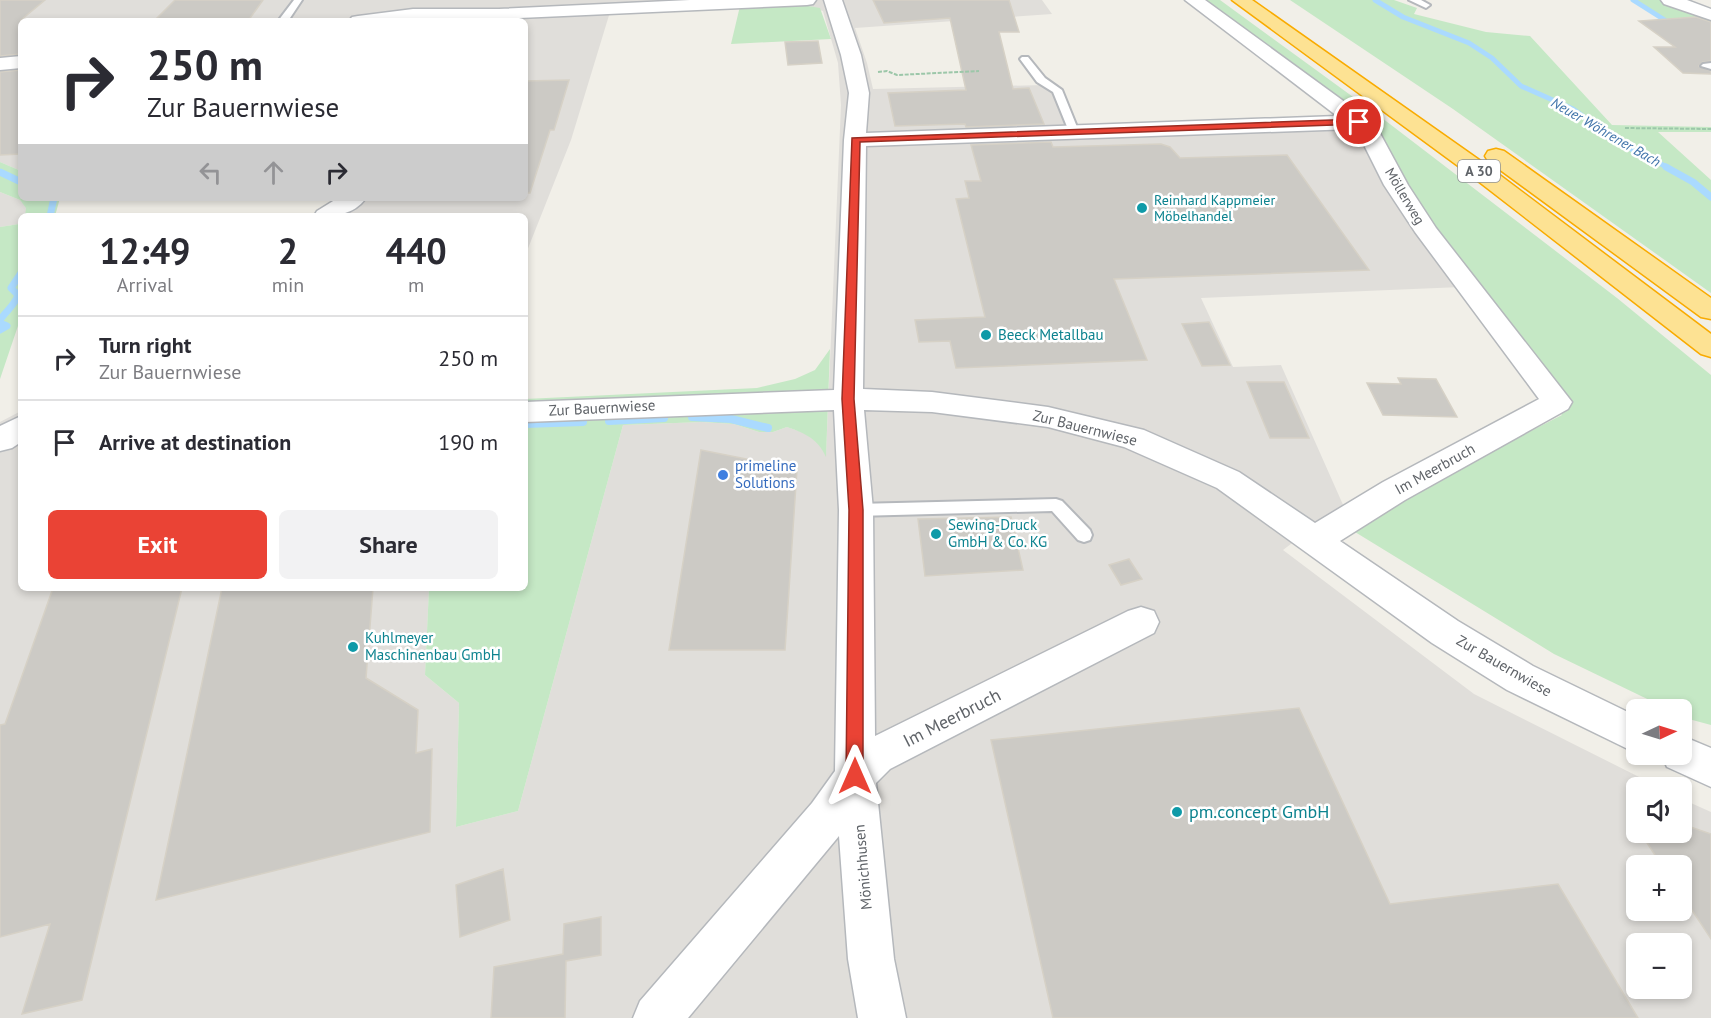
<!DOCTYPE html>
<html lang="en">
<head>
<meta charset="utf-8">
<style>
	body { margin:0; font-family:"PT Sans",sans-serif; background:#f2f2f3; color:#2b2b33; height:100vh; display:flex; flex-direction:column; font-size:22px; white-space:nowrap }
	* { box-sizing:border-box; margin:0 }
	p { font-size:20px; color:#7c7c81 }
	.icon { flex:none; width:33px; height:33px; fill:none; stroke:currentColor; stroke-width:2; stroke-linecap:round; stroke-linejoin:round }
	.map { position:relative; flex:1; overflow:hidden }
	.details { position:absolute; left:18px; top:213px; width:510px; height:378px; display:flex; flex-direction:column; background:#fff; border-radius:9px; box-shadow:0 3px 9px #0003 }
	.details>* { flex:none }
	.guide { position:absolute; left:18px; top:18px; width:510px; height:183px; border-radius:9px; box-shadow:0 3px 9px #0003; background:#fff; color:#2b2b33; overflow:hidden }
	.needle { width:39px; rotate:86deg }
	.fabs { position:absolute; left:1626px; top:699px; display:grid; gap:12px }
	.fabs a { display:grid; place-items:center; width:66px; height:66px; border-radius:9px; background:#fff; box-shadow:0 3px 9px #0003; font-size:30px }
	.pin { position:absolute; display:grid; place-items:center; width:51px; height:51px; color:#fff; margin:-26px; border:3px solid #fff; border-radius:50%; box-shadow:0 2px 6px #0007 }
	.me { position:absolute; width:66px; margin:-33px; rotate:0deg; stroke-linejoin:round; filter:drop-shadow(0 0 4px #0008) }
	.turn { display:flex; align-items:center; gap:21px; height:126px; padding:0 30px; font-size:27px }
	.turn .icon { width:78px; height:78px; stroke-width:2.5 }
	.turn b { display:block; font-size:42px; line-height:51px }
	.lanes { display:flex; align-items:center; height:57px; padding:0 30px; background:#0003; justify-content:center; gap:30px; direction:ltr }
	.lanes .off { opacity:.35 }
	.eta { display:flex; justify-content:space-evenly; align-items:center; height:102px; text-align:center }
	.eta b { font-size:36px; font-weight:600; line-height:42px }
	.primary-button { display:flex; gap:12px; margin-top:auto; padding:12px 30px }
	.primary-button a { flex:1; height:69px; border-radius:9px; background:#ea4335; color:#fff; font-size:24px; font-weight:600; line-height:69px; text-align:center }
	.primary-button a+a { background:#f2f2f3; color:#2b2b33 }
	ul { padding:0; list-style:none }
	li { display:flex; align-items:center; gap:18px; height:84px; padding:0 30px; border-top:2px solid #e1e1e2 }
	li div { flex:1 }
	li b { display:block; font-size:22px }
	li em { font-style:normal }
	.map>svg:first-child { display:block }
	.industrial { fill:#e0deda; fill-rule:evenodd }
	.green { fill:#c5e8c5 }
	.lines { fill:none; stroke-linecap:round; stroke-linejoin:round }
	.stream-far2 { stroke:#aadaff; stroke-width:5 }
	.stream-far1 { stroke:#aadaff; stroke-width:7 }
	.stream { stroke:#aadaff; stroke-width:8 }
	.building { fill:#cccac5; stroke:#d6d1c6; stroke-width:1.5 }
	.lane-casing { stroke:#b5b8bc; stroke-width:4 }
	.street-casing { stroke:#b5b8bc; stroke-width:3 }
	.highway-casing { stroke:#f9ab00; stroke-width:3 }
	.path { stroke:#9cc7a9; stroke-width:2; stroke-dasharray:4 1.5; stroke-linecap:butt }
	.lane { fill:#fff; fill-rule:evenodd }
	.street { fill:#fff; fill-rule:evenodd }
	.highway { fill:#fde293; fill-rule:evenodd }
	.route { fill:#ea4335; stroke:#982c22; stroke-width:1.5 }
	.culture-dot { fill:#0f9aa8; stroke:#fff; stroke-width:2 }
	.shop-dot { fill:#3f7fe0; stroke:#fff; stroke-width:2 }
	.labels { text-anchor:middle; stroke-width:5; stroke-linejoin:round; paint-order:stroke }
	.far-water-label { font-size:14px; font-style:italic; fill:#4174aa; stroke:#fff }
	.shield { fill:#fff; stroke:#8f9295; stroke-width:1.5 }
	.shield-label { font-size:14px; font-weight:bold; fill:#5f6368 }
	.far-street-label { font-size:14px; fill:#5f6368; stroke:#fff }
	.far-culture-label { font-size:14px; fill:#0d838f; stroke:#fff; text-anchor:start }
	.culture-label { font-size:15px; fill:#0d838f; stroke:#fff; text-anchor:start }
	.street-label { font-size:15px; fill:#5f6368; stroke:#fff }
	.shop-label { font-size:15px; fill:#366cbe; stroke:#fff; text-anchor:start }
	.near-street-label { font-size:18px; fill:#5f6368; stroke:#fff }
	.near-culture-label { font-size:18px; fill:#0d838f; stroke:#fff; text-anchor:start }
</style>
</head>
<body>
<div class="map">
<svg width="1711" height="1018" viewBox="0 0 1711 1018">
	<rect width="100%" height="100%" fill="#f1efe8"/>
	<path class="industrial" d="M0 0H1042L1052 14 855 28 867 63 873 89 1044 85 1052 93 1067 130 1342 128 1355 132 1369 141 1461 287 1201 298 1233 367 1281 365 1344 507 1321 521 1283 550 1474 694 1659 787 1636 788V832H1682V799L1711 812V1018H0V422L21 411V588H429L425 675 459 703 456 827 518 811 623 425 702 422 734 424 759 432H773L787 427 805 433 821 445 826 455 841 105 838 63 823 11 791 3 610 12 571 140 525 256V216H317L344 198H525V21H21V171L0 162ZM1636 866H1682V910H1636ZM1636 944H1682V988H1636Z
		M0 192 20 200 27 208 25 216H21V226L19 224 0 227Z"/>
	<path class="green" d="M1186 0H1220L1382 118 1617 298 1711 375V725L1685 718 1682 716V710L1668 709 1554 654 1355 532 1434 481 1562 415 1546 397 1369 141 1335 111Z
		M1290 0H1394L1417 8 1414 14 1486 32 1530 36 1612 125 1711 127V132H1658L1711 180V293L1453 109Z
		M1631 0H1680L1711 12V38L1666 23Z
		M791 3 820 8 831 39 731 44 740 6Z
		M0 162 21 171V198H60L55 216H25L26 208 20 200 0 192Z
		M19 224 21 317 0 379V227Z
		M830 349 826 457C818 439 805 433 787 427L773 432H759L734 424 702 422 623 425 518 811 456 827 459 703 425 675 429 588H525V399L757 388 795 379 815 370Z"/>
	<g class="lines">
		<path class="stream-far2" d="M1375 0 1403 17 1469 43 1492 58 1521 86 1573 109 1623 145 1669 168
			M1633 0 1671 24"/>
		<path class="stream-far1" d="M1666 167 1693 182 1711 197
			M0 172 21 182
			M50 216 54 198
			M0 320C6 311 15 305 18 295L11 288 21 273
			M0 323 7 326 0 330"/>
		<path class="stream" d="M692 417 731 419 768 428
			M609 421 664 418
			M525 424 583 422"/>
	</g>
	<path class="building" d="M0 0H45L21 20V54L0 56Z
		M175 0H263L248 21H154Z
		M873 0H1009L1019 32H999L1013 89 1029 88 1044 124 966 127 965 124 895 126 888 93 966 90 950 18 884 23Z
		M1696 17 1711 22V61L1703 62 1699 66 1711 71V74L1683 73 1654 47H1675L1639 21Z
		M818 41 822 63 788 65 785 42Z
		M21 70V154L0 155V72Z
		M569 80 554 130H550L530 193H525V81Z
		M1051 142 1053 147 1161 144 1170 147 1180 158 1287 155 1369 270 1114 279 1147 360 956 368 950 341 919 342 915 320 985 317 956 199 969 198 965 181H981L971 145Z
		M1209 322 1230 365 1202 366 1182 324Z
		M1398 378 1436 379 1457 417 1383 415 1367 383 1401 384Z
		M1247 382H1284L1309 438H1270Z
		M701 450 797 469 785 650H669Z
		M1011 517 1023 570 925 576 918 519Z
		M1129 559 1142 579 1121 585 1109 565Z
		M53 588H182L82 1000 22 1014 50 924 0 937V725L5 724Z
		M222 588H373L366 678 418 710 416 753 432 749 430 832 156 900Z
		M1299 708 1390 904 1558 884 1638 1018H1053L991 740Z
		M1682 824 1711 834V939L1682 895V866H1662L1640 832H1682Z
		M503 869 510 920 460 937 456 885Z
		M601 917V955L566 961 565 1018H491L494 967 563 954 564 924Z"/>
	<g class="lines">
		<defs>
			<path id="lane" d="M294 0H302L288 21H278Z
				M1409 0H1421L1430 5 1426 8Z
				M1022 57H1028L1045 78 1062 90 1079 132 1078 134H1070L1053 92 1037 82 1020 59Z
				M1711 63V69L1701 66 1703 64Z
				M1056 499 1062 501 1090 530 1092 535 1090 540 1084 542 1078 540 1052 511 856 516 850 514 848 510 850 506 856 504Z"/>
			<path id="street" d="M690 0H816L813 4 807 5 499 19 349 21 352 17 358 16 413 9H499Z
				M824 0H842L861 55 869 93 866 133 1337 116 1185 0H1205L1375 124 1408 185 1436 228 1572 402 1568 409 1405 500 1340 541 1458 621 1533 666 1636 716V753L1507 690 1432 643 1217 488 1124 447 1048 427 932 412 864 410 873 510 875 736 1128 611 1141 607 1154 611 1159 622 1154 633 890 769 876 783 894 959 906 1018H858L848 959 839 836 688 1018H633L640 1001 812 803 835 771 839 510 834 410 525 422V402L834 390 844 140 849 93 841 55ZM1353 129 1358 133 1384 185 1415 232 1539 399 1383 482 1315 523 1239 472 1144 430 1048 407 932 392 863 389 866 146Z
				M1661 0H1687L1711 9V20L1664 4Z
				M21 56V68L0 70V58Z
				M338 198H366C353 216 334 216 314 216L317 211Z
				M21 416V442L12 448 0 451V426Z
				M1682 736 1711 748V787L1667 767 1661 754H1682Z"/>
			<path id="highway" d="M1232 0H1252L1485 164 1711 334V357L1701 354 1469 174Z
				M1496 149 1504 151 1711 298V319L1701 317 1488 161 1485 156 1488 151Z"/>
		</defs>
		<use href="#lane" class="lane-casing"/>
		<use href="#street" class="street-casing"/>
		<use href="#highway" class="highway-casing"/>
		<path class="path" d="M878 72 887 71 897 75 979 71
			M1625 128 1711 129"/>
		<use href="#lane" class="lane"/>
		<use href="#street" class="street"/>
		<use href="#highway" class="highway"/>
	</g>
	<path class="route" d="M1359 119 1363 122 1362 124 860 142 854 399 863 510V776L861 782 855 784 849 782 846 776 849 510 842 399 852 138Z"/>
	<g class="culture-dot">
		<circle cx="1142" cy="208" r="6"/>
		<circle cx="986" cy="335" r="6"/>
		<circle cx="936" cy="534" r="6"/>
		<circle cx="353" cy="647" r="6"/>
		<circle cx="1177" cy="812" r="6"/>
	</g>
	<circle class="shop-dot" cx="723" cy="475" r="6"/>
	<g class="labels">
		<g class="far-water-label">
			<text transform="translate(1606 132) rotate(30)" y="5">Neuer Wöhrener Bach</text>
		</g>
		<rect class="shield" x="1458" y="160" width="42" height="22" rx="4.5"/>
		<g class="shield-label">
			<text x="1479" y="176">A 30</text>
		</g>
		<g class="far-street-label">
			<text transform="translate(1405 196) rotate(59)" y="5">Möllerweg</text>
		</g>
		<g class="far-culture-label">
			<text x="1154" y="205">Reinhard Kappmeier<tspan x="1154" dy="16">Möbelhandel</tspan></text>
		</g>
		<g class="culture-label">
			<text x="998" y="340">Beeck Metallbau</text>
			<text x="948" y="530">Sewing-Druck<tspan x="948" dy="17">GmbH &amp; Co. KG</tspan></text>
			<text x="365" y="643">Kuhlmeyer<tspan x="365" dy="17">Maschinenbau GmbH</tspan></text>
		</g>
		<g class="street-label">
			<text transform="translate(602 408) rotate(-3)" y="5">Zur Bauernwiese</text>
			<text transform="translate(1085 428) rotate(14)" y="5">Zur Bauernwiese</text>
			<text transform="translate(1435 469) rotate(-29)" y="5">Im Meerbruch</text>
			<text transform="translate(1504 666) rotate(30)" y="5">Zur Bauernwiese</text>
			<text transform="translate(863 867) rotate(-95)" y="5">Mönichhusen</text>
		</g>
		<g class="shop-label">
			<text x="735" y="471">primeline<tspan x="735" dy="17">Solutions</tspan></text>
		</g>
		<g class="near-street-label">
			<text transform="translate(952 718) rotate(-27)" y="6">Im Meerbruch</text>
		</g>
		<g class="near-culture-label">
			<text x="1189" y="818">pm.concept GmbH</text>
		</g>
	</g>
</svg>
<div class="fabs">
<a><svg class="needle" viewBox="-14 -14 28 28"><path d="M0-13l5 13h-10z" fill="#e53935"/><path d="M0 13l5-13h-10z" fill="#7c7c81"/></svg></a>
<a><svg class="icon" aria-label="sound" viewBox="0 0 24 24"><path d="M4 9h4l5-4v14l-5-4H4zM17 9q2 3 0 6"/></svg></a>
<a>+</a>
<a>−</a>
</div>
<div class="pin" style="left:1359px;top:122px;background:#d93025"><svg class="icon" aria-label="arrive" viewBox="0 0 24 24"><path d="M6 21V4h12l-3 4 3 4H6"/></svg></div>
<svg class="me" style="left:855px;top:776px" viewBox="-20 -20 40 40"><path d="M0-17L14 15 0 8-14 15z" fill="#ea4335" stroke="#fff" stroke-width="4"/></svg>
<div class="guide">
<div class="turn"><svg class="icon" aria-label="right" viewBox="0 0 24 24"><path d="M7 20v-9h11M14 6l5 5-5 5"/></svg><div><b>250 m</b>Zur Bauernwiese</div></div>
<div class="lanes"><svg class="icon off" aria-label="left" viewBox="0 0 24 24"><path d="M17 20v-9H6M10 6l-5 5 5 5"/></svg><svg class="icon off" aria-label="ahead" viewBox="0 0 24 24"><path d="M12 20V5M6 11l6-6 6 6"/></svg><svg class="icon" aria-label="right" viewBox="0 0 24 24"><path d="M7 20v-9h11M14 6l5 5-5 5"/></svg></div>
</div>
<section class="details">
<div class="eta">
<div><b>12:49</b><p>Arrival</p></div>
<div><b>2</b><p>min</p></div>
<div><b>440</b><p>m</p></div>
</div>
<ul>
<li><svg class="icon" aria-label="right" viewBox="0 0 24 24"><path d="M7 20v-9h11M14 6l5 5-5 5"/></svg><div><b>Turn right</b><p>Zur Bauernwiese</p></div><em>250 m</em></li>
<li><svg class="icon" aria-label="arrive" viewBox="0 0 24 24"><path d="M6 21V4h12l-3 4 3 4H6"/></svg><div><b>Arrive at destination</b></div><em>190 m</em></li>
</ul>
<div class="primary-button"><a>Exit</a><a>Share</a></div>
</section>
</div>
</body>
</html>
